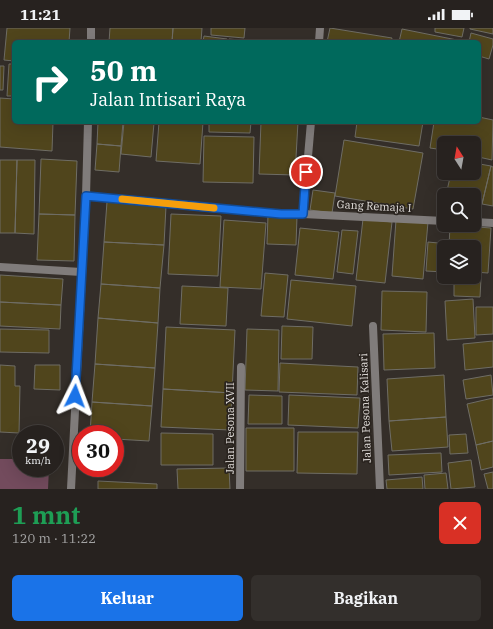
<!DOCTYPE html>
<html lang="id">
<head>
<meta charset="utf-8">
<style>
	body { margin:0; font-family:"IBM Plex Serif",serif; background:#332f2c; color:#f1f3f6; height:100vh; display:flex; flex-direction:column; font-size:15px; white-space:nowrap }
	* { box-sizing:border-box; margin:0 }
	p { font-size:13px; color:#a4a4a4 }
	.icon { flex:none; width:22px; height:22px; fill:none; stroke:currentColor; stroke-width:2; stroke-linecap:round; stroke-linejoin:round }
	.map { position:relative; height:461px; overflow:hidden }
	.panel { display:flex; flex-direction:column; background:#27221f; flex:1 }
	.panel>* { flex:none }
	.guide { position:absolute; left:12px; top:12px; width:469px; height:84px; border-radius:6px; box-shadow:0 4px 16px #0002,0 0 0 1px #433f3d; background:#00695c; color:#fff; overflow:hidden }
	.needle { width:26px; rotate:349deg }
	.buttons { position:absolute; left:437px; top:108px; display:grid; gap:8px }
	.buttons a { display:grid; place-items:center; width:44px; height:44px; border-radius:6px; background:#27221f; box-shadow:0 4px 16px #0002,0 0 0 1px #433f3d; font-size:20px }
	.speed { position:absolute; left:12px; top:397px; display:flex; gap:8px; font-size:20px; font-weight:700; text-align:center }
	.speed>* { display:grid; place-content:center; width:52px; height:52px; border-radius:50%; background:#27221f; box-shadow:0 4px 16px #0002,0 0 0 1px #433f3d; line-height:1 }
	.speed small { font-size:10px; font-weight:400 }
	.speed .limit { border:6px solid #d22; background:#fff; color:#111 }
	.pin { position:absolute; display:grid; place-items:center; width:34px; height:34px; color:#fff; margin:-17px; border:2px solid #fff; border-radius:50%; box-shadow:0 1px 4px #0007 }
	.me { position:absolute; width:44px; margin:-22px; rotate:3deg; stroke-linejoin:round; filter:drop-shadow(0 0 3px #0008) }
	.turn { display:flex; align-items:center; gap:14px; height:84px; padding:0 12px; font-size:18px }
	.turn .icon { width:52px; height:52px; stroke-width:2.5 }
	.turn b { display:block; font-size:28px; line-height:34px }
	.round { display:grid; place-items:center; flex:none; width:42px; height:42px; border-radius:6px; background:#332f2c }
	.summary { display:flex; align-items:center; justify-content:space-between; height:68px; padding:0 12px }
	h1 { font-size:24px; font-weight:700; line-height:30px; color:#1e9e55 }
	.cta { display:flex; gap:8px; margin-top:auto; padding:8px 12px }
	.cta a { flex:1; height:46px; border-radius:6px; background:#1a73e8; color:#fff; font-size:16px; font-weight:700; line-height:46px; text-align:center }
	.cta a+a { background:#332f2c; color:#f1f3f6 }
	.status { display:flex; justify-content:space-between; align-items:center; height:28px; padding:0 20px; background:#27221f; direction:ltr }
	.status svg { height:11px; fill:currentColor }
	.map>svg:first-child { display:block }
	.green { fill:#734b5d }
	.building { fill:#50451c; stroke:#6f6d65 }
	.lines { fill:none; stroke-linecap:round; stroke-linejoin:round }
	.street { stroke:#807c7b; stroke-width:8 }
	.route-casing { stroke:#114b97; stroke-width:10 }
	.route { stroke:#1a73e8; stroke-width:7 }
	.slow { stroke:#f59e0b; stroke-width:7 }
	.labels { text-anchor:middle; stroke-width:3.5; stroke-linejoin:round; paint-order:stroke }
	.street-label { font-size:11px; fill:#e2dedb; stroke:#2a241f }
</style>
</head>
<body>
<div class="status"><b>11:21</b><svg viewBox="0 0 49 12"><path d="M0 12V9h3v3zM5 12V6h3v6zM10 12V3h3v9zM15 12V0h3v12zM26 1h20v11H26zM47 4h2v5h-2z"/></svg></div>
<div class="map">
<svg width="493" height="461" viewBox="0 0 493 461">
	<rect width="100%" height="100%" fill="#342e29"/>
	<path class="green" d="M0 431H21V440H49L48 461H0Z"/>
	<path class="building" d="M7 0H70L69 14H14V33L4 32Z
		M110 0H173L172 14H109Z
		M173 0H202L201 14H172Z
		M211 0H245L244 10 211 7Z
		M330 0 392 10 391 14H327Z
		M435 0H464L462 9 435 4Z
		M470 0H493V6L470 1Z
		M402 1 467 14H399Z
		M471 5 493 11V17L489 31 479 28V14H469Z
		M204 8 227 11V14H203Z
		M229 11 262 14H229Z
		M9 36H14V68H7Z
		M0 38H4L3 62H0Z
		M0 70 14 71V94H53L52 123 0 119Z
		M479 89 493 92 492 132 474 128V115H444V122L430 120 434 94H479Z
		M98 94H123L121 118 97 116Z
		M124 94 154 95 151 129 121 126Z
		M159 94H203L200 136 156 133Z
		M209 94H251L250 105 209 104Z
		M261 94H298L295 147 259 146Z
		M357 94H423L419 118 355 109Z
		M204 108 254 109 253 155 203 154Z
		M344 112 423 125 413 181 335 168Z
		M97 116 121 118 119 144 95 142Z
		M41 131 77 133 75 187 39 186Z
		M0 132H17L15 205H0Z
		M17 132H35L34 206 15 205Z
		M474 135 491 138 482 176 474 174V167H446L451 145H474Z
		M491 138 493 139V178L482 176Z
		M313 162 335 165 332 185 310 182Z
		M107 174 166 178 164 217 104 214Z
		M39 186 75 187 74 233 37 232Z
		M171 186 221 188 218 248 168 246Z
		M268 187 297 188 296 217 267 216Z
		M363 191 392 194 385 255 356 252Z
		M224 192 266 195 261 261 220 259Z
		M396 192 428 194 423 251 392 248Z
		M450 197 491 200 488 245 474 244V219H449Z
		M300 200 339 204 333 251 295 247Z
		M342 202 358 203 353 246 337 244Z
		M104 214 164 217 160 260 101 256Z
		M428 214 448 216V219H444V244L426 243Z
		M265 245 288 247 284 289 261 288Z
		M0 247 63 251 61 277 0 274Z
		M454 249 481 250 480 269 454 268Z
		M291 252 356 258 352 298 287 291Z
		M101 256 160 260 158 295 98 290Z
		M182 258 228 260 226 298 180 296Z
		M382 263 427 264 426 304 381 302Z
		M473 271 475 310 447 312 445 273Z
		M0 274 61 277 60 301 0 298Z
		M476 279H493V306L476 307Z
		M98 290 158 295 155 340 95 336Z
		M282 298 313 299 312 331H281Z
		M166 299 235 302 232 365 163 361Z
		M0 301 49 302V325L0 324Z
		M247 301 279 302 278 363 245 362Z
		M434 305 435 340 384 342 383 306Z
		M493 313V339L465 342 463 316Z
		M280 335 358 339 357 367 279 364Z
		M95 336 155 340 152 378 92 374Z
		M0 337 15 338V358H20L19 405 0 404Z
		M35 337H60V362L34 361Z
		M444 347 446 389 389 393 387 351Z
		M491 347 493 367 466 371 463 352Z
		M163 361 232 365 230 402 161 399Z
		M249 367 282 368V396H248Z
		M289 367 360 370 358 400 288 397Z
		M493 370V413L476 417 467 376Z
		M92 374 152 378 149 413 115 411V406H90Z
		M446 389 448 419 392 423 389 393Z
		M246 400H294V443H246Z
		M298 404H358L357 446 297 445Z
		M161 405 213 406V437H161Z
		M466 406 468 425 450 426 449 407Z
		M493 413V439L481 442 476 417Z
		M441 425 442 444 389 447 388 427Z
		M471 432 475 459 451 461 448 435Z
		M229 440 230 461H178L177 441Z
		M493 444V461H488L484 446Z
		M446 445 448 461H425L424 447Z
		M422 449 423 461H387L386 452Z
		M98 453 157 456V461H98Z"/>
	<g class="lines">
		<path class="street" d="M91 14V0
			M319 14 320 0
			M86 168 88 94
			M303 186 444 193
			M474 194 493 195
			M0 239 81 244
			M373 298 380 461
			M71 461 86 168 281 186H303L311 94
			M240 461 241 339"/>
	</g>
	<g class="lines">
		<defs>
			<path id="route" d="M75 368 86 168 281 186H303L306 144"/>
		</defs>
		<use href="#route" class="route-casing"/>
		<use href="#route" class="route"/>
		<path class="slow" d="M122 171 214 180"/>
	</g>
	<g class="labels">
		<g class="street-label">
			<text transform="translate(374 178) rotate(3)" y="4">Gang Remaja I</text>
			<text transform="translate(365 380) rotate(-92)" y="4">Jalan Pesona Kalisari</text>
			<text transform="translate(230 400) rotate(-90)" y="4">Jalan Pesona XVII</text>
		</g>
	</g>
</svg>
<div class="buttons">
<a><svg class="needle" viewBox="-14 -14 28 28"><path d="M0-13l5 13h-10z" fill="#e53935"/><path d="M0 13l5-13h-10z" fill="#a4a4a4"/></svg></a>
<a><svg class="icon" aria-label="search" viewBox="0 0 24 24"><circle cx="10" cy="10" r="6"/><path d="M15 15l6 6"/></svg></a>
<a><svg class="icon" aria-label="layers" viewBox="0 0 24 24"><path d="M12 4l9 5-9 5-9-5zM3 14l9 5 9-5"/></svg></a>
</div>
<div class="speed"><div>29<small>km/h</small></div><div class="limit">30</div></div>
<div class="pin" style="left:306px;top:144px;background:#d93025"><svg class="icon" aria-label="arrive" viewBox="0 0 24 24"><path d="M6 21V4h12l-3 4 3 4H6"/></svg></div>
<svg class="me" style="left:75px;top:368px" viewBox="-20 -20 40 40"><path d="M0-17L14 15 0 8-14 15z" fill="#1a73e8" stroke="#fff" stroke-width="4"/></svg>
<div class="guide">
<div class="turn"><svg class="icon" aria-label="right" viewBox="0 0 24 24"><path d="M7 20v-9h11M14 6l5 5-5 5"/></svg><div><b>50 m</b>Jalan Intisari Raya</div></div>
</div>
</div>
<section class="panel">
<div class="summary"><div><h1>1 mnt</h1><p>120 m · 11:22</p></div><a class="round" style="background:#d93025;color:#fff"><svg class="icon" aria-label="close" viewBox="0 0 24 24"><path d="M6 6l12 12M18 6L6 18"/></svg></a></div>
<div class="cta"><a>Keluar</a><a>Bagikan</a></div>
</section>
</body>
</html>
